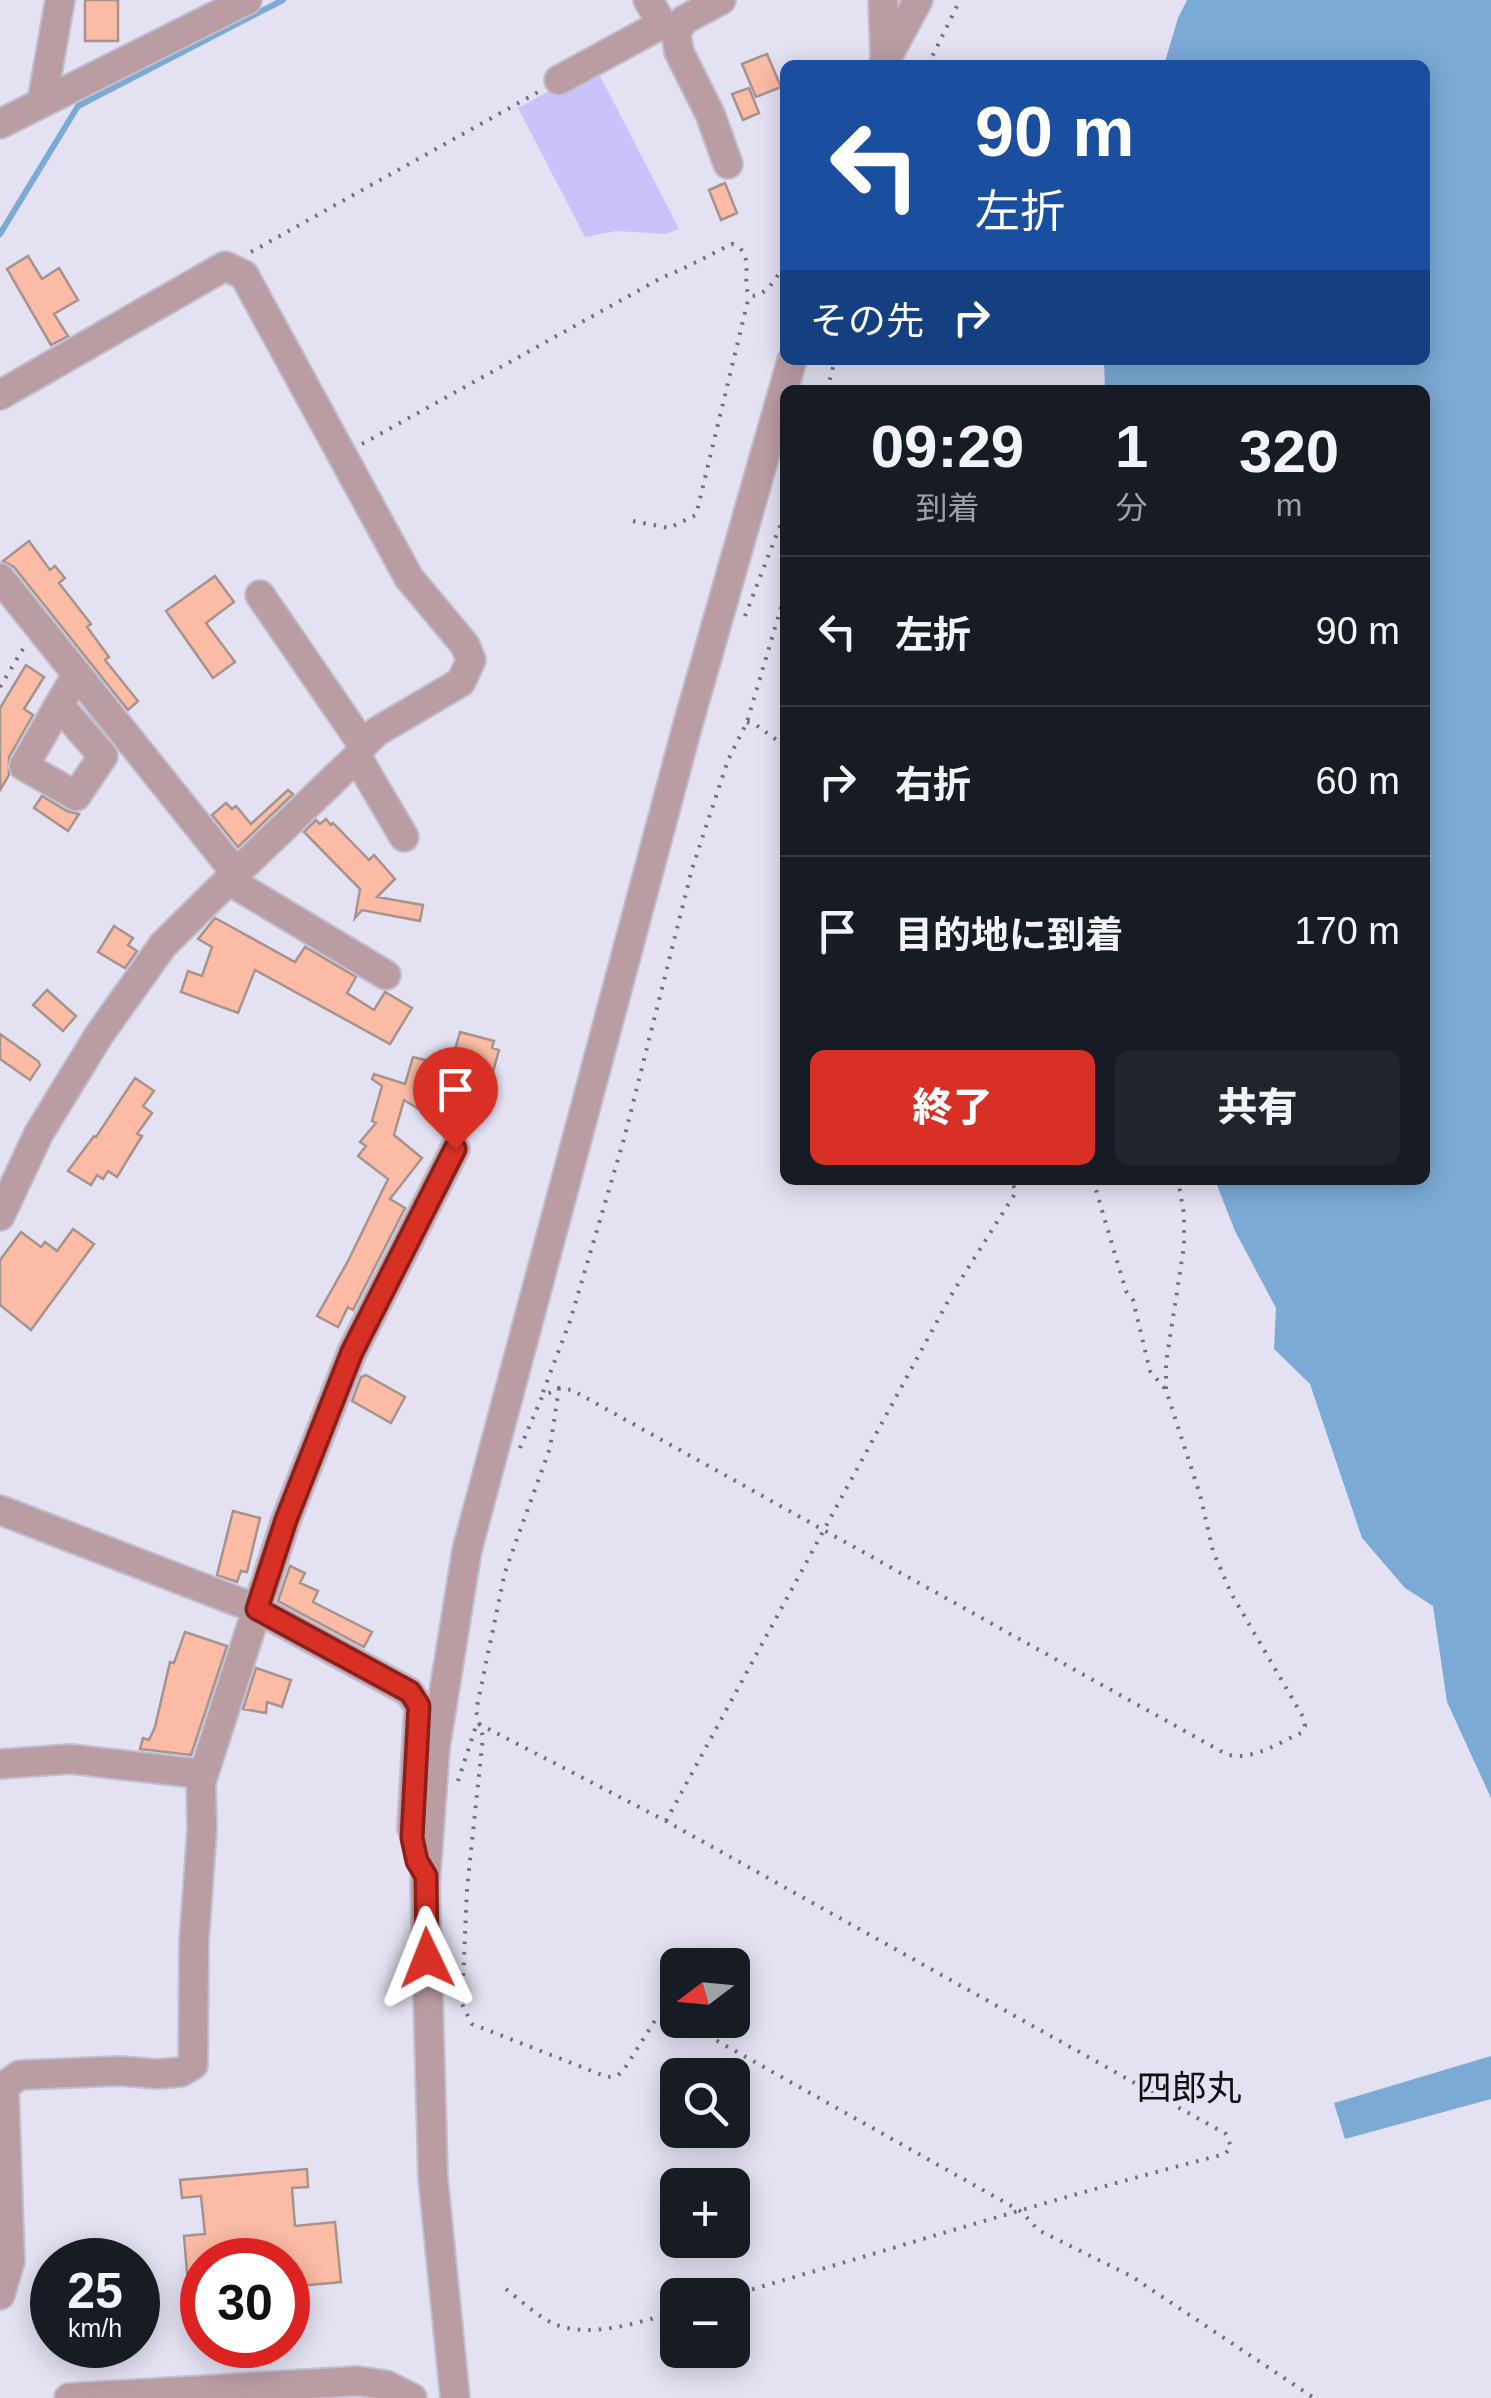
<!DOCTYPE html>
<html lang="ja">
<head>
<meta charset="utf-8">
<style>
	body { margin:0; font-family:Helvetica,"Noto Sans JP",sans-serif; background:#20242c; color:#f1f3f6; height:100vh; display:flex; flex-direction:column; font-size:38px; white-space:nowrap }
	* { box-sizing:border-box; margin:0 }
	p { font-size:32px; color:#9ea1a6 }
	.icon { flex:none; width:55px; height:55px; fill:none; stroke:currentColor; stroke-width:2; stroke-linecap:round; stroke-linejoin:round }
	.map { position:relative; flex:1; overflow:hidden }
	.details { position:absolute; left:780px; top:385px; width:650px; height:800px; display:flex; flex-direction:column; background:#171b24; border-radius:15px; box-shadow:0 5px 25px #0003 }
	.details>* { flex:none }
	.hud { position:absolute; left:780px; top:60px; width:650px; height:305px; border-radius:15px; box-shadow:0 5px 25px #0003; background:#1a4fa0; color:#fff; overflow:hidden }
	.needle { width:65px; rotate:254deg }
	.buttons { position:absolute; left:660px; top:1948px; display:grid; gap:20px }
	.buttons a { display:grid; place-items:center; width:90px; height:90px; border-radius:15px; background:#171b24; box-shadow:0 5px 25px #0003; font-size:50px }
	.speed { position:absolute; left:30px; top:2238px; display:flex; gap:20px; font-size:50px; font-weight:700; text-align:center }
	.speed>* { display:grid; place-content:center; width:130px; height:130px; border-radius:50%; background:#171b24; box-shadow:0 5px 25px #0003; line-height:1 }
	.speed small { font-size:25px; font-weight:400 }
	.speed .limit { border:15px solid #d22; background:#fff; color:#111 }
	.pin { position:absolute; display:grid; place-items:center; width:85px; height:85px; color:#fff; margin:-102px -42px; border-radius:50% 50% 50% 0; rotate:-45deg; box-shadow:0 0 10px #0007 }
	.pin .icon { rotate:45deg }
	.me { position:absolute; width:110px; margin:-55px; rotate:358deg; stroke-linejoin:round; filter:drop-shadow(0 0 8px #0008) }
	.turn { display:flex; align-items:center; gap:35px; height:210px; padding:0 30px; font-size:45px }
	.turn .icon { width:130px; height:130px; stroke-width:2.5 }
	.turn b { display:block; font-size:70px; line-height:85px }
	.then { display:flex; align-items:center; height:95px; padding:0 30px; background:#0003; gap:20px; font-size:38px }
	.eta { display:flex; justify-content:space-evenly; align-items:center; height:170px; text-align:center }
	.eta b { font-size:60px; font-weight:800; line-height:70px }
	.cta { display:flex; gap:20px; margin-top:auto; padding:20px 30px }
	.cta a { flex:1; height:115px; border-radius:15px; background:#d93025; color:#fff; font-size:40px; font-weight:800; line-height:115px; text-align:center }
	.cta a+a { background:#20242c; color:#f1f3f6 }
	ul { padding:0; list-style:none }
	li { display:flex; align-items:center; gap:30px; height:150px; padding:0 30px; border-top:2px solid #363941 }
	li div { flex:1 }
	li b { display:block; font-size:38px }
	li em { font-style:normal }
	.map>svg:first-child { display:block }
	.green { fill:#cac2fa }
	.water { fill:#7baad5 }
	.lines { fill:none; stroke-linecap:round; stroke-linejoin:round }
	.stream { stroke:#7baad5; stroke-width:6 }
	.building { fill:#fbbba4; stroke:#a5938d; stroke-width:2.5 }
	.minor-casing { stroke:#c1bfcf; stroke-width:32 }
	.path { stroke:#706e79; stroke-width:4; stroke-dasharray:2.5 8; stroke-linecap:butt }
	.minor { stroke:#ba9ca3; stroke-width:28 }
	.route-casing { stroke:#8d1f18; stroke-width:25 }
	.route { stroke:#d93025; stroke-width:18 }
	.labels { text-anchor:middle; stroke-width:8; stroke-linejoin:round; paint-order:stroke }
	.quarter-label { font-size:35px; fill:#100f15; stroke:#e3e1f2 }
</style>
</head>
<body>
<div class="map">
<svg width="1491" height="2398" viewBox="0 0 1491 2398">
	<rect width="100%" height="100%" fill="#e3e1f2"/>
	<path class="green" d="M595 66 679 229 666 234 616 231 585 237 518 108Z"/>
	<path class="water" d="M1187 0H1491V1798L1447 1702 1433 1606 1405 1588 1362 1538 1310 1384 1274 1349 1276 1308 1235 1231 1215 1180H1425V390H1105L1104 360H1425V65H1164L1178 18Z
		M1491 2056V2099L1345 2139 1334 2103Z"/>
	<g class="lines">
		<path class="stream" d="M0 234 78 106 283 0"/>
	</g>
	<path class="building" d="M85 0H118V41H85Z
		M767 54 781 87 756 97 742 64Z
		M749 88 759 113 743 120 732 94Z
		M725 183 737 213 721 220 709 190Z
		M28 256 42 279 59 268 78 300 54 314 68 336 51 345 7 269Z
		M29 541 50 570 55 566 65 578 59 583 91 624 87 627 109 657 105 660 138 701 128 710 14 567 3 561Z
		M215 576 234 602 206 623 235 662 213 678 166 611Z
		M26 665 44 677 24 709 33 715 9 757V775L0 790V708Z
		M288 790 293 794 238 847 212 815 226 803 232 809 236 806 251 824Z
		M42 796 67 811 79 814 68 831 34 808Z
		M326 819 331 825 333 823 369 860 374 855 395 879 377 897 423 905 420 921 362 910 355 918 360 889 304 832 316 820 320 824Z
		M215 918 295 962 305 947 356 977 347 993 374 1010 385 992 412 1008 390 1044 255 970 238 1013 181 992 188 971 202 976 212 947 198 939Z
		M114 926 133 938 128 945 137 951 125 968 98 952Z
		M47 990 76 1016 63 1031 33 1005Z
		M460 1032 494 1041 492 1048 499 1050 491 1079 484 1077 481 1089 445 1079 425 1113 404 1100 394 1135 422 1158 390 1199 405 1208 353 1310 348 1307 338 1327 317 1316 348 1261 388 1179 358 1156 366 1146 360 1142 376 1123 372 1121 382 1086 372 1079 374 1074 405 1084 413 1057 446 1065 454 1053Z
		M0 1034 38 1061 40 1065 30 1080 0 1059Z
		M135 1078 154 1091 143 1106 152 1113 137 1134 142 1136 117 1177 108 1171 103 1179 97 1175 91 1185 68 1171 94 1136 96 1137Z
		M73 1229 94 1244 31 1330 0 1305V1260L21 1232 41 1247 45 1242 57 1251Z
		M366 1375 405 1397 391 1423 352 1401 361 1377Z
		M233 1511 260 1518 247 1572 241 1571 237 1582 217 1575Z
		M290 1566 305 1573 300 1583 318 1591 313 1602 372 1632 364 1647 278 1601Z
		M185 1632 227 1646 191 1755 140 1749 143 1738 149 1740 155 1727 170 1662 174 1663Z
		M256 1668 291 1680 282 1707 267 1702 266 1713 243 1709Z
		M307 2169 308 2187 292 2188 295 2226 335 2222 341 2282 288 2287V2260H202V2320H191L184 2236 205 2234 201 2196 182 2198 180 2180Z"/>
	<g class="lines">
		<defs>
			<path id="minor" d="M721 0 684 20 676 32 679 52 710 114 728 164
				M883 0 885 58
				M883 65 918 0
				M559 80 662 24 648 0
				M42 102 60 0
				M0 124 247 0
				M0 395 225 266 244 275 409 578 465 645 471 660 461 682 376 732 363 745
				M0 578 236 873 357 757 404 837
				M260 595 363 745 357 757
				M59 705 103 756 76 796 24 766 77 674
				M228 880 386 975
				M0 1216 39 1133 99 1035 163 945 236 873
				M0 1510 257 1609 409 1692 419 1706 412 1828
				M0 1764 70 1759 194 1773 201 1782 202 1830 194 1941 193 2065 181 2072 157 2074 120 2071 20 2075 4 2086 10 2261 0 2295
				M201 1782 286 1520 352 1352 455 1149
				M69 2398 358 2381 386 2385 412 2398
				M455 2398 433 2178 425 1885 435 1748 467 1550 688 724 792 360"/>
		</defs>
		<use href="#minor" class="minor-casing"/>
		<path class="path" d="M928 65 960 0
			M251 252 540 91
			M827 390 835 360
			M362 444 663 277C687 268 709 255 732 244 756 252 741 279 749 296 767 297 775 278 785 265
			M633 521 669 528 696 515 749 296
			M745 616 785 513
			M0 687 26 644
			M747 722 756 725 785 746
			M1093 1180 1126 1291 1133 1300 1150 1371 1166 1390
			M559 1388 550 1448 505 1572 476 1711 483 1737 467 1889 462 2004 472 2024 607 2077 617 2076 623 2071 656 2019 663 2015 678 2019
			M543 1392 570 1321 624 1139 692 869 728 760 747 722 785 594
			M520 1448 542 1397 559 1388 572 1390 1226 1754C1251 1762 1278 1743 1301 1733L1305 1726 1303 1717 1231 1593 1213 1551 1200 1495 1166 1390V1363L1184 1246V1214L1178 1180
			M458 1781 477 1723 666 1821 1226 2134 1231 2147 1225 2154C1060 2196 897 2248 732 2295
			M666 1821 953 1292 1016 1192 1011 1180
			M680 2020 1022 2212 1038 2230 1131 2276 1314 2398
			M506 2289C520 2300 536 2315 552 2323 589 2340 640 2322 678 2311"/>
		<use href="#minor" class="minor"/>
	</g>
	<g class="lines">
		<defs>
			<path id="route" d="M427 1958 426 1876 417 1861 412 1838 419 1706 410 1692 257 1609 286 1520 352 1352 455 1149"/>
		</defs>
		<use href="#route" class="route-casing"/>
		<use href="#route" class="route"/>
	</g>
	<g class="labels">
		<g class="quarter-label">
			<text x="1189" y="2100">四郎丸</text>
		</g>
	</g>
</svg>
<div class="buttons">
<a><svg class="needle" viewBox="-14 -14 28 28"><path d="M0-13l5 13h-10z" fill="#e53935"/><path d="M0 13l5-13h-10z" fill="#9ea1a6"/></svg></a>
<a><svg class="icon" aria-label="search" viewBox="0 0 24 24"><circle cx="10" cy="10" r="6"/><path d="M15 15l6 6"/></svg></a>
<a>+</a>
<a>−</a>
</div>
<div class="speed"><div>25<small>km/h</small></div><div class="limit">30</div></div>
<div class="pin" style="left:455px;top:1149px;background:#d93025"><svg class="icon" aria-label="arrive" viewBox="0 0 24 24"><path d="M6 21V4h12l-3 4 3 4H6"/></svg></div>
<svg class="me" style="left:427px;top:1958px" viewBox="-20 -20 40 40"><path d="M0-17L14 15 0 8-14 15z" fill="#d93025" stroke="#fff" stroke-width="4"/></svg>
<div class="hud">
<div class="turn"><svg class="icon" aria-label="left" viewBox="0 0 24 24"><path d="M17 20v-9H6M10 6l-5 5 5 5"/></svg><div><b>90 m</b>左折</div></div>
<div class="then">その先<svg class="icon" aria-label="right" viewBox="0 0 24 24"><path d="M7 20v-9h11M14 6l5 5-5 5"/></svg></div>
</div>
<section class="details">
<div class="eta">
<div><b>09:29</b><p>到着</p></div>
<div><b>1</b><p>分</p></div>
<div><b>320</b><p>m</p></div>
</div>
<ul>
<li><svg class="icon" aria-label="left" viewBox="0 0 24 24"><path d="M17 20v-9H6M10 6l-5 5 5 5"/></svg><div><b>左折</b></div><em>90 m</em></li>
<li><svg class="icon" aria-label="right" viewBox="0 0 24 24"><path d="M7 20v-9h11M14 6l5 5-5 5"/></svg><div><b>右折</b></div><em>60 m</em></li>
<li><svg class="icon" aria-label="arrive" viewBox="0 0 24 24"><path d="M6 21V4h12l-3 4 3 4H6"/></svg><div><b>目的地に到着</b></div><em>170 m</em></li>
</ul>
<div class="cta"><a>終了</a><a>共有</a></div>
</section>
</div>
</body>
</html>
